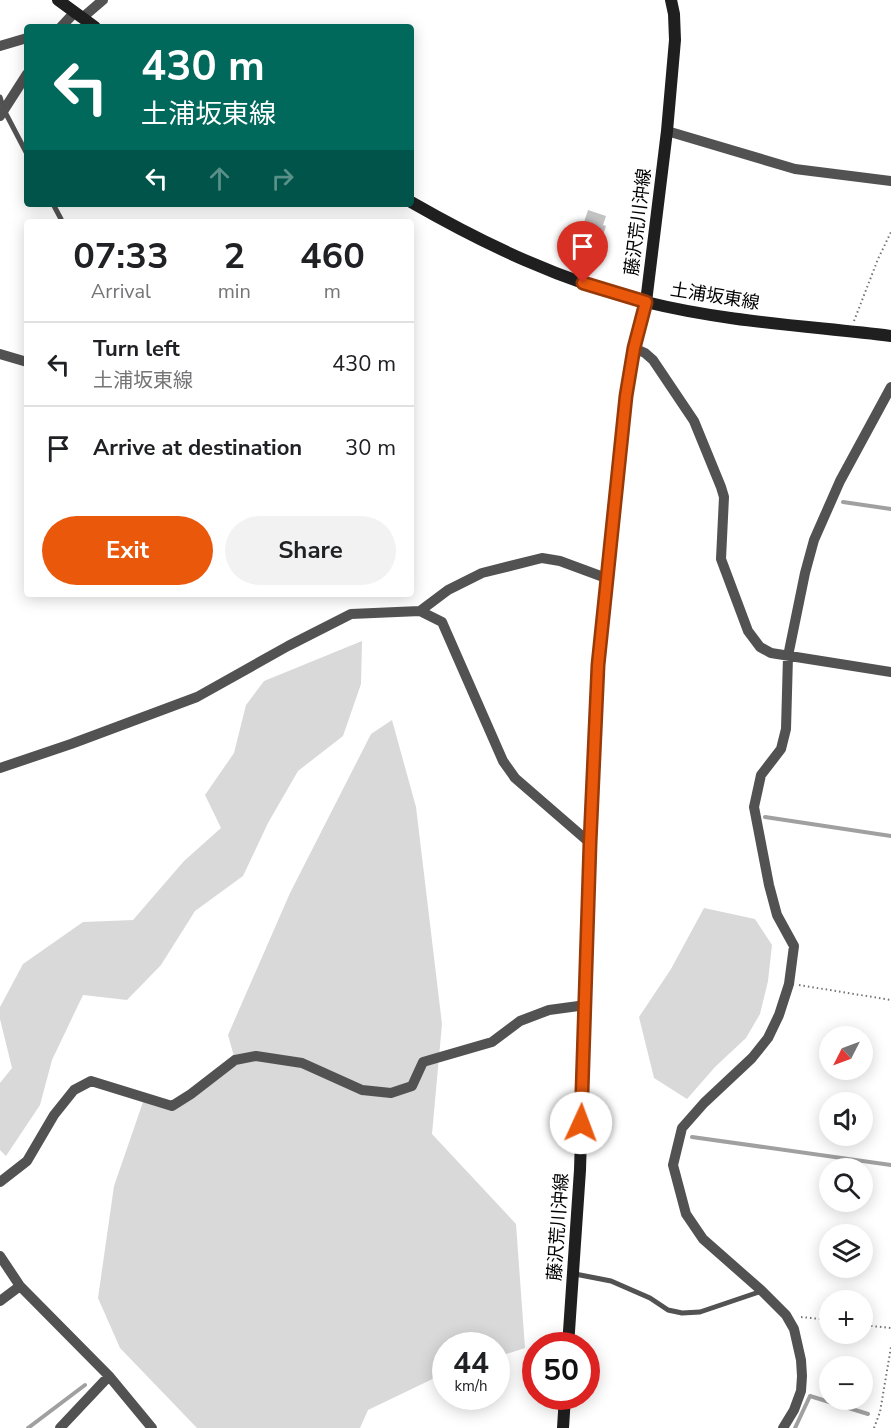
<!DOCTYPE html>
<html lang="en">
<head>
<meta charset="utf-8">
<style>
	body { margin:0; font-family:"Nunito Sans","Noto Sans JP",sans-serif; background:#f2f2f2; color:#202124; height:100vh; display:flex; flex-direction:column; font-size:22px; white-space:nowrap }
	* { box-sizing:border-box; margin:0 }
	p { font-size:20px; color:#757577 }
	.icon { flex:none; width:33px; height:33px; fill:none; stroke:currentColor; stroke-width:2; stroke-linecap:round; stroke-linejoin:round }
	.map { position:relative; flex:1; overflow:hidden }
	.details { position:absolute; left:24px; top:219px; width:390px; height:378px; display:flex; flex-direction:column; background:#fff; border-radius:6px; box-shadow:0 3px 15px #0003 }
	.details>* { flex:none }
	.banner { position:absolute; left:24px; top:24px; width:390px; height:183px; border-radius:6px; box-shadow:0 3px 15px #0003; background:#00695c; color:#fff; overflow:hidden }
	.needle { width:39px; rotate:228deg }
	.buttons { position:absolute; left:819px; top:1026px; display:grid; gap:12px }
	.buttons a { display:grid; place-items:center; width:54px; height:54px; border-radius:50%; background:#fff; box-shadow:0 3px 15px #0003; font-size:30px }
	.speed { position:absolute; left:432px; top:1332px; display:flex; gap:12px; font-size:30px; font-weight:700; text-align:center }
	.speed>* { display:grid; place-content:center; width:78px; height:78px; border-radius:50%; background:#fff; box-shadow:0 3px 15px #0003; line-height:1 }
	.speed small { font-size:15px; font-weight:400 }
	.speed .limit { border:9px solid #d22; background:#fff; color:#111 }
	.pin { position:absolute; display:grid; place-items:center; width:51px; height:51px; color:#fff; margin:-62px -26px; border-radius:50% 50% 50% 0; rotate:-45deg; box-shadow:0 0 6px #0007 }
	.pin .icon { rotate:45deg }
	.me { position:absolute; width:66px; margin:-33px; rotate:2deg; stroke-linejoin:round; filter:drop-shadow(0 0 4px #0008) }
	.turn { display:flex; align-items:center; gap:21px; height:126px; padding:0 18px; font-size:27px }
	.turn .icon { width:78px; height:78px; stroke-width:2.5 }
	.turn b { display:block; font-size:42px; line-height:51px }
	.lanes { display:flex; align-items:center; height:57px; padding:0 18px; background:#0003; justify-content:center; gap:30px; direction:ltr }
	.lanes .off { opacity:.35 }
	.eta { display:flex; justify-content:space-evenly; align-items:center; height:102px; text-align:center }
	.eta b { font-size:36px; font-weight:700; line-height:42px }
	.action { display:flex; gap:12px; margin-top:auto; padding:12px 18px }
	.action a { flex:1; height:69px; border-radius:36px; background:#ea580c; color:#fff; font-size:24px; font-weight:700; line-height:69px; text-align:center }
	.action a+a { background:#f2f2f2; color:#202124 }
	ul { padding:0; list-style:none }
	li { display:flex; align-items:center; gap:18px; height:84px; padding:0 18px; border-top:2px solid #e0e0e0 }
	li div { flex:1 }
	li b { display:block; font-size:22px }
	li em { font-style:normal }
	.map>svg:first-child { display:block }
	.green { fill:#d9d9d9 }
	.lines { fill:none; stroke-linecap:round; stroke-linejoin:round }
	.stream { stroke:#a0a0a0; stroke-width:4 }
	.building { fill:#c2c2c2 }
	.path { stroke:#747474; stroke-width:2; stroke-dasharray:1.5 3; stroke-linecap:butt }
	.lane { stroke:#525252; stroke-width:5 }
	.street { stroke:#525252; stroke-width:10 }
	.secondary { stroke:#1f1f1f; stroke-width:12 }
	.route-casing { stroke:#983908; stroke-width:15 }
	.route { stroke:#ea580c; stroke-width:10 }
	.labels { text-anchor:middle; stroke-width:5; stroke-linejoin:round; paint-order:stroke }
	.street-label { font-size:18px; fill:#000; stroke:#fff }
</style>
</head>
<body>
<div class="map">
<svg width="891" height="1428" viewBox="0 0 891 1428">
	<rect width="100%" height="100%" fill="#fff"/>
	<path class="green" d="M362 641 361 684 343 736 298 771 268 823 243 876 195 911 161 965 127 1000 83 995 52 1060 40 1105 6 1156 0 1150V1083L12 1068 0 1019V1007L23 964 83 922 133 920 184 861 221 828 205 795 234 753 246 705 264 681Z
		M392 720 416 807 442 1024 432 1134 516 1224 525 1348 497 1357 496 1346H446L445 1373 368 1410 360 1428H197L120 1348 98 1298 114 1186 143 1102 172 1105 235 1060 228 1035 290 893 371 734Z
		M704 908 755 919 772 945 768 981 760 1014 746 1038 715 1067 687 1099 654 1078 639 1017 671 969Z"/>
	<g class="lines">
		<path class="stream" d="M843 502 891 509
			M765 817 891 836
			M692 1137 891 1165
			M28 1428 85 1385
			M795 1428 810 1396 868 1414"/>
	</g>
	<path class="building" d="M588 210 606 216 603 225 606 226 597 253 576 246Z"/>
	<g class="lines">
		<path class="path" d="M854 321 878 259 891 232
			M799 985 891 1000
			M801 1317 830 1320
			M862 1325 891 1328
			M874 1428 880 1412 891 1347"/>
		<path class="lane" d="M0 97 4 110 27 154
			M53 204 61 219
			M575 1274 611 1281 650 1298 668 1310 682 1313 700 1312 762 1291"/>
		<path class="street" d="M82 18 103 0
			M61 27 74 13
			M0 46 27 38
			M0 116 27 74
			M667 131 795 169 891 181
			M634 348 645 353 653 360 694 421 721 487 724 497 721 559 748 631 760 647 771 653 891 672
			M0 354 27 362
			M420 611 448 590 482 573 542 558 560 561 606 578
			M0 768 71 744 197 697 288 646 351 614 420 611 442 622 503 761 515 778 590 843
			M0 1182 27 1161 54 1115 74 1090 91 1081 172 1106 191 1094 235 1060 256 1056 302 1063 362 1090 391 1093 412 1086 423 1062 492 1042 520 1021 549 1010 586 1005
			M0 1256 20 1286 109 1376 152 1428
			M0 1301 20 1286
			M60 1428 109 1376
			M783 1428 794 1410 801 1391 802 1376 801 1360 794 1329 786 1315 762 1291 703 1239 686 1214 673 1165 682 1128 704 1103 752 1058 768 1038 779 1015 789 984 794 946 777 915 769 885 754 807 761 775 781 749 786 729 788 656 805 573 814 540 840 481 891 387"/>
		<path class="secondary" d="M58 0 95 27
			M411 202C486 245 562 281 646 302 726 322 810 326 891 336
			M568 1346 580 1170 590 843 598 665 626 396 634 348 646 302 667 131 675 40 674 14 671 0
			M563 1428 565 1396"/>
	</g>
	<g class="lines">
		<defs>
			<path id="route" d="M581 1123 590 843 598 665 626 396 634 348 646 302 583 283"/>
		</defs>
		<use href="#route" class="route-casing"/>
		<use href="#route" class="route"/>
	</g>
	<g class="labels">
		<g class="street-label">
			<text transform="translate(638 222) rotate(-83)" y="6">藤沢荒川沖線</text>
			<text transform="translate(715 296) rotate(9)" y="6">土浦坂東線</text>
			<text transform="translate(558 1227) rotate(-86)" y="6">藤沢荒川沖線</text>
		</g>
	</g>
</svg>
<div class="buttons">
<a><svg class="needle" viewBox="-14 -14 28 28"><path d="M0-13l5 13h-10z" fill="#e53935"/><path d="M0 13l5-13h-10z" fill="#757577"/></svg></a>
<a><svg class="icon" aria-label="sound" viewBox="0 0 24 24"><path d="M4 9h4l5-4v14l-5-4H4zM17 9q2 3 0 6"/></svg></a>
<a><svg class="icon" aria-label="search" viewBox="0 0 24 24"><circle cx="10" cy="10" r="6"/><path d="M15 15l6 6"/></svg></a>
<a><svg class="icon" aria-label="layers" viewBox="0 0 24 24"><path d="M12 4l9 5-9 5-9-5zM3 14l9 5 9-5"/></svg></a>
<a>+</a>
<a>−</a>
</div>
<div class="speed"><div>44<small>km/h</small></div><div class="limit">50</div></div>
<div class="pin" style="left:583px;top:283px;background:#d93025"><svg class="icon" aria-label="arrive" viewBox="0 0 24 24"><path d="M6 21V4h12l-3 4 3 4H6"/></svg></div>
<svg class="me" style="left:581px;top:1123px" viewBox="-20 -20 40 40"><circle r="19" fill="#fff"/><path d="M0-13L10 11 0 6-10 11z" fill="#ea580c"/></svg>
<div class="banner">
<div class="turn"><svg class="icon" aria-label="left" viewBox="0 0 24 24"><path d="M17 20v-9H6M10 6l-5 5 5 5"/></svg><div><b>430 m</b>土浦坂東線</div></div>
<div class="lanes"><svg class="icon" aria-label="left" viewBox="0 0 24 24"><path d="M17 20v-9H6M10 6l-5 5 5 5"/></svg><svg class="icon off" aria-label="ahead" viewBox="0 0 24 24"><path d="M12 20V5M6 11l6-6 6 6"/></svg><svg class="icon off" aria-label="right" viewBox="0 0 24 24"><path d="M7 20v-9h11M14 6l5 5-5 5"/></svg></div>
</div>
<section class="details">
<div class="eta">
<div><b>07:33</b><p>Arrival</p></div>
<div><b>2</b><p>min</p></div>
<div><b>460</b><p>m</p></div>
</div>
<ul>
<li><svg class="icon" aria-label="left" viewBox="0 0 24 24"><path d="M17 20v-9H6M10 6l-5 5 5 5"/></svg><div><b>Turn left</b><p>土浦坂東線</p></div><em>430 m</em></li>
<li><svg class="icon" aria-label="arrive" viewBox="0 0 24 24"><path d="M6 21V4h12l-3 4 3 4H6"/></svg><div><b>Arrive at destination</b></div><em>30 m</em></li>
</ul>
<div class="action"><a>Exit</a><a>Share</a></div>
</section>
</div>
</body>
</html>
